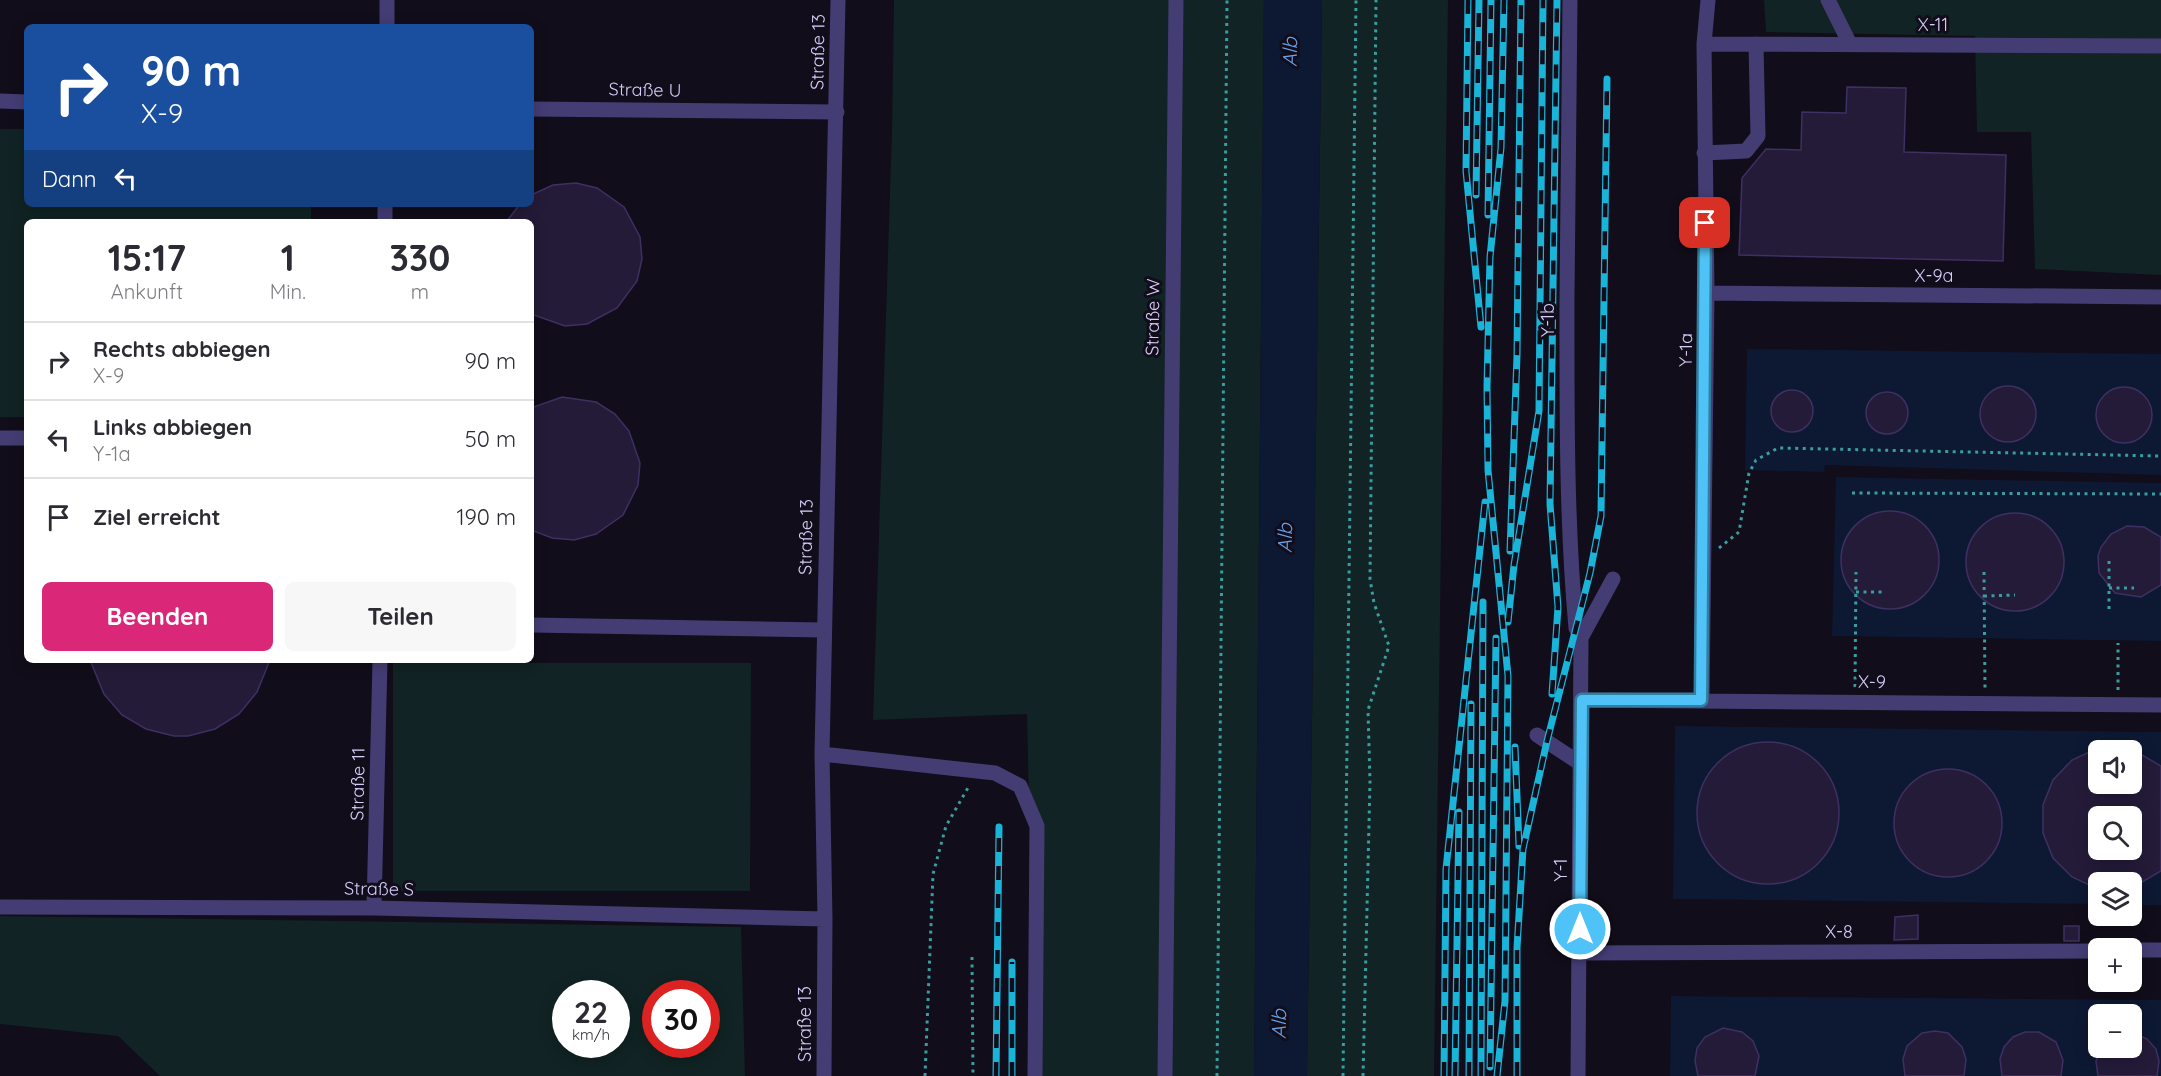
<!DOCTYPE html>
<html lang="de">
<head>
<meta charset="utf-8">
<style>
	body { margin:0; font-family:Quicksand,sans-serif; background:#f7f7f7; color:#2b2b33; height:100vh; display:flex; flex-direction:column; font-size:22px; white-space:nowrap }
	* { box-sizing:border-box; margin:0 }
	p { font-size:20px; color:#7c7c81 }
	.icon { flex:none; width:33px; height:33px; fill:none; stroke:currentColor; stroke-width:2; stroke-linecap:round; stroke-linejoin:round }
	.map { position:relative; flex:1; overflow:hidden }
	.sheet { position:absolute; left:24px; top:219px; width:510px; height:444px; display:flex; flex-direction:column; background:#fff; border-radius:9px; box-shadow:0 3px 15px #0003 }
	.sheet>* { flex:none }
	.banner { position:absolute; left:24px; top:24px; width:510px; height:183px; border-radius:9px; box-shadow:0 3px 15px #0003; background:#1a4fa0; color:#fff; overflow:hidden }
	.buttons { position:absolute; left:2088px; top:740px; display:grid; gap:12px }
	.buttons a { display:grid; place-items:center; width:54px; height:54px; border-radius:9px; background:#fff; box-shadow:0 3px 15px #0003; font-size:30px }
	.speed { position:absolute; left:552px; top:980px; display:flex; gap:12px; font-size:30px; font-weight:700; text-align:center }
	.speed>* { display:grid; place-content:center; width:78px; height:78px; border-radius:50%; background:#fff; box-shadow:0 3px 15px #0003; line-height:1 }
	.speed small { font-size:15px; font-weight:400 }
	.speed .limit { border:9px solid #d22; background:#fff; color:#111 }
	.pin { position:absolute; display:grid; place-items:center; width:51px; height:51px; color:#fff; margin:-26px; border-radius:12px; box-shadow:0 3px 9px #0006 }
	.me { position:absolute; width:66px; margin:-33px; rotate:0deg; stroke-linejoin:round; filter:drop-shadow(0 0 4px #0008) }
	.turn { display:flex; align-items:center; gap:21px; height:126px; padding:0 18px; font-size:27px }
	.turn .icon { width:78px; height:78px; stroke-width:2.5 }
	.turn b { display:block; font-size:42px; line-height:51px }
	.then { display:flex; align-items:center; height:57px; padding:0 18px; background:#0003; gap:12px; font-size:22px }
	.eta { display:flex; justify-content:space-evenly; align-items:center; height:102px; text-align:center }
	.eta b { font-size:36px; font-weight:700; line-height:42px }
	.primary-button { display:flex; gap:12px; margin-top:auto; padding:12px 18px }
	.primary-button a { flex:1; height:69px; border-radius:9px; background:#db2777; color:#fff; font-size:24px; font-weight:700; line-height:69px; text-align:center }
	.primary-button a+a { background:#f7f7f7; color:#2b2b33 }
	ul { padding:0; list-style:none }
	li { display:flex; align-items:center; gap:18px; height:78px; padding:0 18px; border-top:2px solid #e1e1e2 }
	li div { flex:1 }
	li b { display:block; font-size:22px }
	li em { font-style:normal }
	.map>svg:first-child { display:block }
	.green { fill:#112324; fill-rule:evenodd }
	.water { fill:#0d1833; fill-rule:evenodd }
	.building { fill:#241b39; stroke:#3e3062; stroke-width:1.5; fill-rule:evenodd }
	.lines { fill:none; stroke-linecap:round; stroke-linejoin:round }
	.path { stroke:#3a9d9f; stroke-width:3; stroke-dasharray:3 4.5; stroke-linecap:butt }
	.minor { stroke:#443d74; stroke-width:15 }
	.rail-casing { stroke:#1ab4d8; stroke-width:7 }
	.rail { stroke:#110d1a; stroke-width:4.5; stroke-dasharray:14; stroke-linecap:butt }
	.route-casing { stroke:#337fa1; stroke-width:15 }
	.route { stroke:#4fc3f7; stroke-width:10 }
	.labels { text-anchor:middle; stroke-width:6; stroke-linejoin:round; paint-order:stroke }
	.street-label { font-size:18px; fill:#d6cdf9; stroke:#110d1a }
	.water-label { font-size:20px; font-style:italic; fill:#67a3ed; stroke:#110d1a }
</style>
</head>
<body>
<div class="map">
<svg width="2161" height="1076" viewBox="0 0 2161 1076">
	<rect width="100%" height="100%" fill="#110d1a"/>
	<path class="green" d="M894 0H1264L1254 1076H1035L1027 714 873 720 892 130Z
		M1322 0H1448L1434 1076H1307Z
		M1764 0H2161V275L2035 269 2031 132H1977L1975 36 1766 32Z
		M0 129H27V204H311V222H27V417H0Z
		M393 663H751L750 891H393Z
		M0 916 741 927 745 1076H160L118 1036 0 1024ZM566 993H616V1044H566ZM656 993H706V1044H656Z"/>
	<path class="water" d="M1264 0H1322L1307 1076H1254Z
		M1747 349 2161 354V475L1825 465 1824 472 1745 470Z
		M1836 477 2161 483V641L1832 636Z
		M1675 726 2161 732V905H2132V882H2098V904L1673 899ZM2098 750H2132V783H2098ZM2098 816H2132V849H2098Z
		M1671 996 2161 1000V1076H1670ZM2098 1014H2132V1047H2098Z"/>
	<path class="building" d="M1847 87 1906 88 1904 152 2006 155 2003 261 1739 255 1742 178 1766 149 1801 150 1802 112 1846 113Z
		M576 183 597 188 624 207 640 237 642 259 637 281 617 308 587 324 565 326 531 314V222H506L520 204H531V195L553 185Z
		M1980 414a28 28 0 1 1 56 0a28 28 0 1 1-56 0Z
		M2096 415a28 28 0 1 1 56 0a28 28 0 1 1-56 0Z
		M1771 411a21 21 0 1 1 42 0a21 21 0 1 1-42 0Z
		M1866 413a21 21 0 1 1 42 0a21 21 0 1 1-42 0Z
		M562 397 596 402 615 414 629 431 640 463 638 485 623 515 596 534 574 540 552 538 531 530V408Z
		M1841 560a49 49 0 1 1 98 0a49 49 0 1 1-98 0Z
		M1966 562a49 49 0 1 1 98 0a49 49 0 1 1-98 0Z
		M2127 526 2144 527 2161 537V585L2141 597 2115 593 2099 573 2098 556 2101 547 2111 534Z
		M90 660H270L257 692 239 714 215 729 188 736H174L146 729 122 715 104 694Z
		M1697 813a71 71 0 1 1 142 0a71 71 0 1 1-142 0Z
		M2098 748V783H2132V749L2161 766V871L2132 888V882H2098V889L2072 877 2053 858 2043 833V805L2053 780 2072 760ZM2098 816H2132V849H2098Z
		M1894 823a54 54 0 1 1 108 0a54 54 0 1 1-108 0Z
		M1918 915V939L1894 940 1895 917Z
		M2064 926H2079V941H2064Z
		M1723 1028 1742 1032 1753 1041 1759 1056 1755 1076H1698L1695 1061 1697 1048 1705 1037Z
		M1935 1031 1948 1033 1962 1047 1966 1059 1964 1076H1905L1903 1059 1907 1046 1922 1033Z
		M2025 1032H2039L2056 1042 2063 1060 2061 1076H2002L2000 1059 2004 1047 2013 1037Z
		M2132 1032 2147 1039 2156 1049 2159 1061 2157 1076H2098L2096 1061 2101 1047H2132Z"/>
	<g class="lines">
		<path class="path" d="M1852 493 2161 494
			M1719 548 1739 532 1749 473 1756 460 1778 448 2161 456
			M1984 572 1985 689
			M2109 588H2134
			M1856 592H1886
			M1984 596 2015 595
			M2109 609V561
			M1855 687 1856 572
			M2118 690V643
			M972 957 973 1076
			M925 1076 933 874 946 826 969 786
			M1217 1076 1227 0
			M1343 1076 1356 0
			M1363 1076 1370 782 1368 710 1389 646 1374 603 1370 579 1376 0"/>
		<path class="minor" d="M1570 0C1569 99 1568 197 1567 296 1567 407 1566 517 1576 628L1581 638
			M1828 0 1850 44
			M387 27V0
			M1704 44 2161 46
			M0 101 27 102
			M531 109 837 112
			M1704 153 1746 151 1758 136 1756 44
			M385 222V204
			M1707 293 2161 297
			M0 438H27
			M531 625 824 630
			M1582 700 2161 705
			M1702 700 1707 293 1704 44 1708 0
			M1537 735 1581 764
			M822 754 995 773 1020 786 1037 826 1035 1076
			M0 907 374 908 825 919
			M374 908 380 660
			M2132 950H2161
			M1580 953 2098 951
			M824 1076 825 919 822 754 838 0
			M1165 1076 1176 0
			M1578 1076 1581 638 1613 579"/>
		<defs>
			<path id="rail" d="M1468 0 1466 171 1481 327
				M1476 195 1479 0
				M1488 215 1491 0
				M1510 551 1517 355 1521 0
				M1508 622 1514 565 1539 411 1543 0
				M1552 694 1558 607 1550 504 1557 0
				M1515 747 1519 846
				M1490 1067 1496 638
				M996 1076 999 827
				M1012 1076V962
				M1444 1076 1446 869 1485 502
				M1455 1076 1459 812
				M1469 1076 1471 704
				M1481 1076 1483 602
				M1497 1076 1505 1001 1508 676 1488 470 1487 387 1490 257 1501 148 1504 0
				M1517 1076V948L1523 849 1547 741 1590 573 1601 516 1607 79"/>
		</defs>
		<use href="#rail" class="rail-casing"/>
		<use href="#rail" class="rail"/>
	</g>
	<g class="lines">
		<defs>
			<path id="route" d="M1580 929 1582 700H1701L1705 223"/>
		</defs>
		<use href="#route" class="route-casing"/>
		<use href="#route" class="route"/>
	</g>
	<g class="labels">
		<g class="street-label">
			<text x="1933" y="31">X-11</text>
			<text transform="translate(818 52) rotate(-89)" y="6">Straße 13</text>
			<text transform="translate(645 90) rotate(1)" y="6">Straße U</text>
			<text x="1934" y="282">X-9a</text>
			<text transform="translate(1153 317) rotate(-89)" y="6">Straße W</text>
			<text transform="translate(1548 320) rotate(-90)" y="6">Y-1b</text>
			<text transform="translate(1686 350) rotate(-89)" y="6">Y-1a</text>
			<text transform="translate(806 537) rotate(-89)" y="6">Straße 13</text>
			<text transform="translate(1872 682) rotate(1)" y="6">X-9</text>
			<text transform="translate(358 784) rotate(-89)" y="6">Straße 11</text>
			<text transform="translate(1561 870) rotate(-90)" y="6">Y-1</text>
			<text transform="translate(379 889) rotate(1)" y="6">Straße S</text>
			<text x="1839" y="938">X-8</text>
			<text transform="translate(805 1024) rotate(-90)" y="6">Straße 13</text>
		</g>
		<g class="water-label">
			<text transform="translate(1290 52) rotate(-89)" y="7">Alb</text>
			<text transform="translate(1285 538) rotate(-89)" y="7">Alb</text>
			<text transform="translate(1279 1024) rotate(-89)" y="7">Alb</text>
		</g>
	</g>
</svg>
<div class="buttons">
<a><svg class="icon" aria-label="sound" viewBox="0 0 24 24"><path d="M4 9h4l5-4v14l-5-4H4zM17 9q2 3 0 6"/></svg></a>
<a><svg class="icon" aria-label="search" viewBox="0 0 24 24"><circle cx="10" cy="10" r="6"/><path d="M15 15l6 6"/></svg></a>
<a><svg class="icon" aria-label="layers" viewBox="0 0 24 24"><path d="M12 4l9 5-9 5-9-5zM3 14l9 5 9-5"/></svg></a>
<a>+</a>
<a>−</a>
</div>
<div class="speed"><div>22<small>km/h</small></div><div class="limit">30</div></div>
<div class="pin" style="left:1705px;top:223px;background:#d93025"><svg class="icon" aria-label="arrive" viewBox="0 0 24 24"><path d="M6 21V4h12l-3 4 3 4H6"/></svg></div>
<svg class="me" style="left:1580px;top:929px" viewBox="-20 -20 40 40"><circle r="17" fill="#4fc3f7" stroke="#fff" stroke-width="3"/><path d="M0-11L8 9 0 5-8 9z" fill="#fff"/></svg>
<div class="banner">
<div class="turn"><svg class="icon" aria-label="right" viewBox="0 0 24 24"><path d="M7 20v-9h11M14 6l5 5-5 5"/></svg><div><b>90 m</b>X-9</div></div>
<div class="then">Dann<svg class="icon" aria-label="left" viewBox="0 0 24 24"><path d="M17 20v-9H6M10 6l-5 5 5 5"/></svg></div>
</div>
<section class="sheet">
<div class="eta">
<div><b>15:17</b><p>Ankunft</p></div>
<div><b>1</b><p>Min.</p></div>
<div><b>330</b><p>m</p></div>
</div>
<ul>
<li><svg class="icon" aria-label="right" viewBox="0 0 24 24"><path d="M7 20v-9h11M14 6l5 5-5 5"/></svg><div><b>Rechts abbiegen</b><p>X-9</p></div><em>90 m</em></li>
<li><svg class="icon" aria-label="left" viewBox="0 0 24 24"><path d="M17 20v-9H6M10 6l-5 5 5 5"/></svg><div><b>Links abbiegen</b><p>Y-1a</p></div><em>50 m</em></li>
<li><svg class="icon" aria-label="arrive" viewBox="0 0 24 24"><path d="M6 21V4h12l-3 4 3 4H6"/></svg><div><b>Ziel erreicht</b></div><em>190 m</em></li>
</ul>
<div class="primary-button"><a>Beenden</a><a>Teilen</a></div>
</section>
</div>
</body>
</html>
